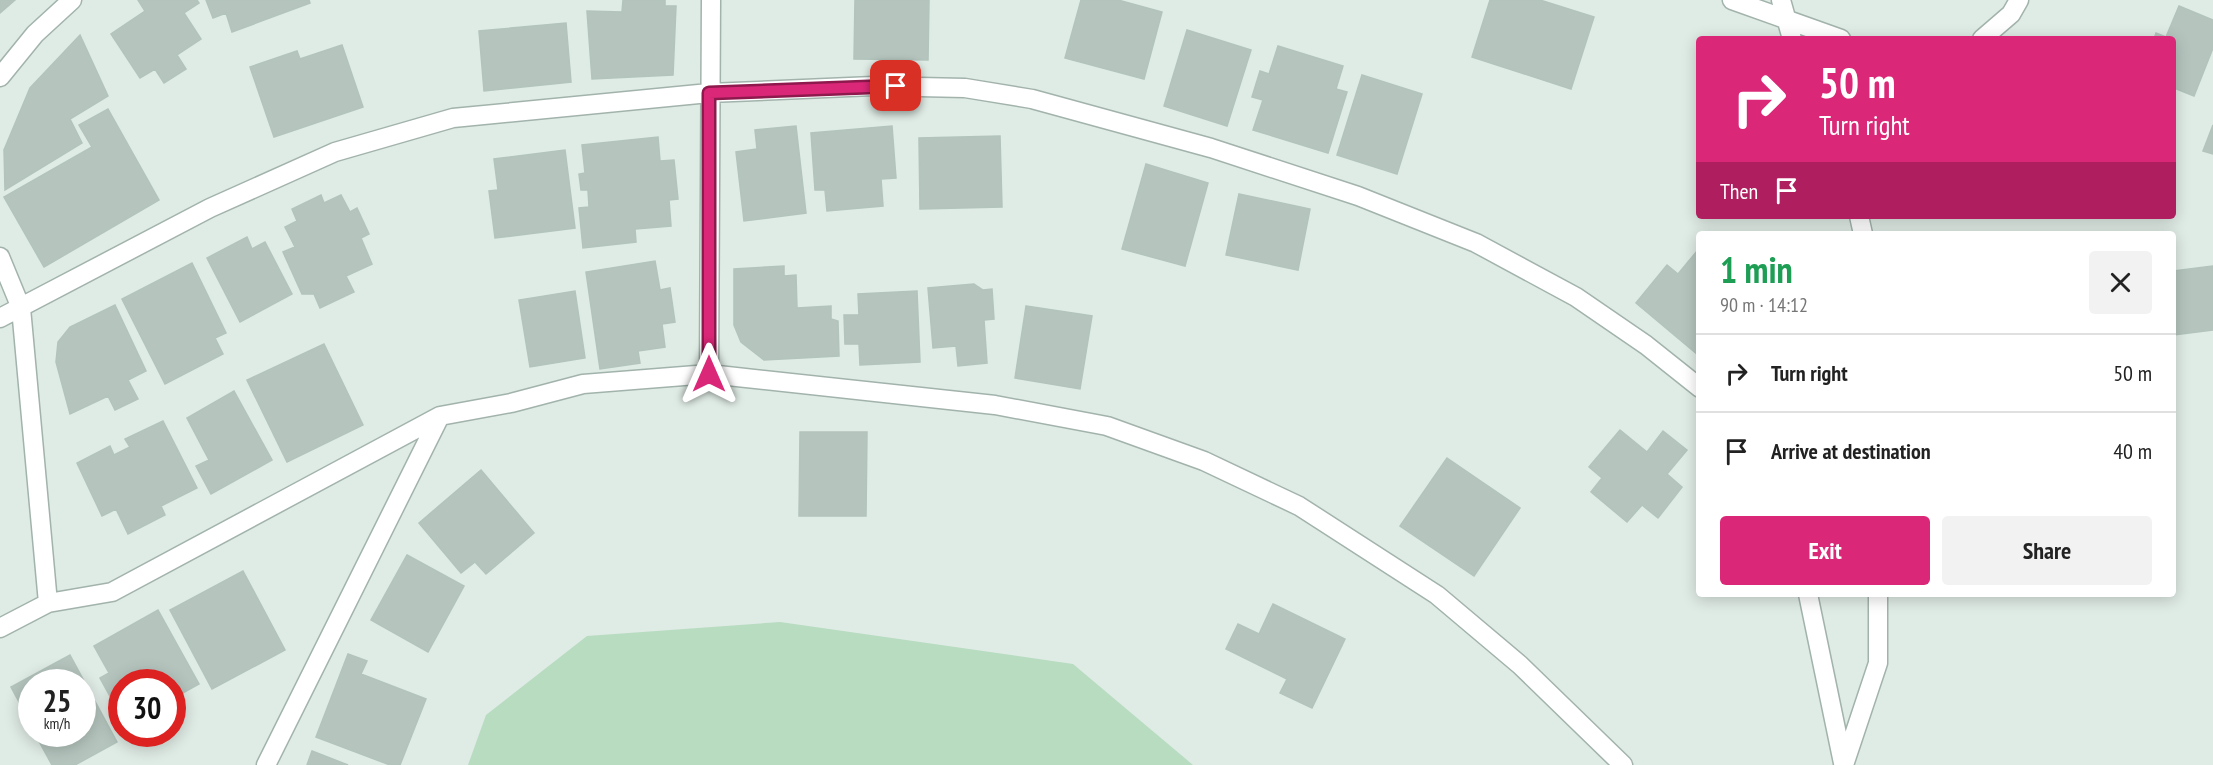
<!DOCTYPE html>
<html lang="en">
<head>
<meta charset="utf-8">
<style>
	body { margin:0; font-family:"PT Sans Narrow",sans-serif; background:#f2f2f2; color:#222; height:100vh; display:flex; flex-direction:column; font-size:22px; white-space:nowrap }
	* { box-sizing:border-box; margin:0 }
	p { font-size:20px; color:#767676 }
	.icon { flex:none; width:33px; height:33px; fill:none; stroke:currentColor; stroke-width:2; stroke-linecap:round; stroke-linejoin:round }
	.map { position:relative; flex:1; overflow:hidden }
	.drawer { position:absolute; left:1696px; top:231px; width:480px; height:366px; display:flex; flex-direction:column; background:#fff; border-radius:6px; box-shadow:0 3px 15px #0003 }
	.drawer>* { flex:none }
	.banner { position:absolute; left:1696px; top:36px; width:480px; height:183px; border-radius:6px; box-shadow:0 3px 15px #0003; background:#db2777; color:#fff; overflow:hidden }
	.speed { position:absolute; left:18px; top:669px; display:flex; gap:12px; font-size:30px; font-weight:700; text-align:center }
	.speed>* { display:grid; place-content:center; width:78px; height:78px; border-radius:50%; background:#fff; box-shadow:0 3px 15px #0003; line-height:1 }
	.speed small { font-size:15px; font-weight:400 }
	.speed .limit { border:9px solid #d22; background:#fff; color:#111 }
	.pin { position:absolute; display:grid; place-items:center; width:51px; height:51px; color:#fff; margin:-26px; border-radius:12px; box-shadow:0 3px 9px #0006 }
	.me { position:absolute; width:66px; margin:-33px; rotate:0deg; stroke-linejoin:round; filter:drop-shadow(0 0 4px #0008) }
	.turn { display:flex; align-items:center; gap:21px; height:126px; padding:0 24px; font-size:27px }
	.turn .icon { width:78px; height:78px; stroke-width:2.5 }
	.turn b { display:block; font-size:42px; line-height:51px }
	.then { display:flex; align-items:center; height:57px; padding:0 24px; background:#0003; gap:12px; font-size:22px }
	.round { display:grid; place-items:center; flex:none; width:63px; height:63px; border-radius:6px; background:#f2f2f2 }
	.head { display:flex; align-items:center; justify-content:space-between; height:102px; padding:0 24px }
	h1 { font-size:36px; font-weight:600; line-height:45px; color:#1e9e55 }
	.action { display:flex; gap:12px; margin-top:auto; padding:12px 24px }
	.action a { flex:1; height:69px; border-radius:6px; background:#db2777; color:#fff; font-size:24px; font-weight:600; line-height:69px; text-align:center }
	.action a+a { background:#f2f2f2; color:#222 }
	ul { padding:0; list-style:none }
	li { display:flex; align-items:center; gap:18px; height:78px; padding:0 24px; border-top:2px solid #e0e0e0 }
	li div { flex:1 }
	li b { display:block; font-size:22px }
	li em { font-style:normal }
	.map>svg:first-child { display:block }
	.green { fill:#b7dcc0 }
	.building { fill:#b5c5be; stroke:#b2c4bc; stroke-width:1.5 }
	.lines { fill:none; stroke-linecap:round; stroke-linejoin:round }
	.street-casing { stroke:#a2b3ac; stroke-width:21 }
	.street { stroke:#fff; stroke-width:18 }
	.route-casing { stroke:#8e194d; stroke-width:15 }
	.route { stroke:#db2777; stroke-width:10 }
</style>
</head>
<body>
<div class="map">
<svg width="2213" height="765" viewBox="0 0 2213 765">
	<rect width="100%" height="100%" fill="#dfebe5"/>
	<path class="green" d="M780 622 1073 664 1193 765H468L486 715 587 636Z"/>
	<path class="building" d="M0 0H15L0 13Z
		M138 0H197L199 3 184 13 201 39 177 55 186 69 164 83 155 69 140 78 111 34 145 11Z
		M206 0H309L310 3 232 32 226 13 213 18Z
		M623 0H665V6H676L673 75 592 79 587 11 622 12Z
		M855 0H929L928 60 854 59Z
		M1081 0H1118L1162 12 1144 79 1065 58Z
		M1490 0H1540L1594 17 1571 89 1472 57Z
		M2179 6 2213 20V48L2194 96 2174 88V39H2154L2156 33 2166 37Z
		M566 23 571 82 484 91 479 31Z
		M1187 30 1251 50 1227 126 1164 106Z
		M80 35 108 96 70 119 82 143 5 190 4 150 30 88Z
		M342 45 363 107 274 137 250 67 297 51 300 59Z
		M1278 46 1343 66 1336 89 1347 92 1328 153 1253 130 1263 100 1252 97 1260 71 1269 74Z
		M1362 75 1422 94 1397 174 1337 155Z
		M108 109 159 200 44 267 4 197 92 147 79 125Z
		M2213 125V154L2203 151Z
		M796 126 806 213 744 221 736 152 757 149 755 130Z
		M892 126 896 178 881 179 883 206 827 211 825 190H815L811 133Z
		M1000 136 1002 207 920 209 919 138Z
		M658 137 660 161 674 160 678 199 669 200 671 226 635 229 636 242 583 248 579 208 589 207 588 190H581L579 174 585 173 582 145Z
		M565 150 575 228 495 238 489 191 498 190 494 159Z
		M1146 164 1208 183 1185 266 1122 249Z
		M1239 194 1310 209 1298 270 1226 255Z
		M321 195 324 203 341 195 350 212 357 208 369 234 361 238 372 264 346 276 354 292 320 308 314 294H302L283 252 295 247 285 227 297 221 292 209Z
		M247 237 252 249 265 242 292 294 240 322 207 258Z
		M1697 251 1700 252 1698 355 1636 303 1667 265 1678 274Z
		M655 261 660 290 670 288 675 322 662 324 665 347 638 351 640 363 600 369 586 272Z
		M192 263 226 333 215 338 223 354 165 384 122 299Z
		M784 266V276L796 275 797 308 831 306V319L838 321 839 356 764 360 741 342 734 325V269Z
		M2213 266V330L2174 335V271Z
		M974 284 983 290 992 289 994 319 984 320 987 363 958 366 956 346 933 348 928 288Z
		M575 291 585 358 530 367 519 300Z
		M917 291 920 362 860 365 859 344H845L844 315H859L858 294Z
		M115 305 146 371 128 380 138 399 115 410 108 396 70 414 56 362 58 342 70 327Z
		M1026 306 1092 316 1080 389 1015 378Z
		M324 344 363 425 287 462 247 380Z
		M234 391 272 460 211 494 196 466 209 460 187 418Z
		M163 421 197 488 161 506 165 515 128 534 116 509 102 516 77 463 110 446 114 455 130 447 125 439Z
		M1620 430 1647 452 1663 431 1687 450 1667 474 1682 487 1658 518 1642 505 1627 522 1591 492 1602 478 1589 467Z
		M800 432H867L866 516H799Z
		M1447 458 1520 508 1474 576 1400 526Z
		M481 470 534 533 486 574 475 562 461 573 419 523Z
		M407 555 464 586 428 652 371 620Z
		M243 571 285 650 212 689 170 610Z
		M1273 604 1345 639 1312 708 1280 693 1287 679 1226 649 1238 624 1259 634Z
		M158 610 199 684 172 699V682H122V693L111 698 100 678 109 673 94 646Z
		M348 654 367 661 361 674 426 699 400 765H390L316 737Z
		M70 655 117 742 75 765H52L35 734H82V682H32V726L11 687Z
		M312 751 348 765H307Z"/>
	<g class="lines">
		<defs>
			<path id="street" d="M1732 0 1841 39
				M1781 0 1792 39
				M1982 39 2011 14 2019 0
				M0 77 35 34 72 0
				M1859 216 1863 234
				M0 257 21 308 48 603
				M0 318 210 208 335 152 453 118 709 93 873 86 965 88 1032 99 1211 148 1358 196 1476 243 1576 297 1646 345 1700 388
				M709 374 711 0
				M1808 594 1843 763
				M0 628 48 603 112 592 440 416 511 403 583 384 709 374 995 405 1107 426 1204 461 1299 506 1437 595 1520 665 1623 765
				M266 765 440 416
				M1844 765 1878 663V594"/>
		</defs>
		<use href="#street" class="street-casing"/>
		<use href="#street" class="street"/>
	</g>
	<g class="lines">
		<defs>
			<path id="route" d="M709 374V93L896 86"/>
		</defs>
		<use href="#route" class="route-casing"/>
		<use href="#route" class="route"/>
	</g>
</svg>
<div class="speed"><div>25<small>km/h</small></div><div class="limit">30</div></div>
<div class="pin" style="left:896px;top:86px;background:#d93025"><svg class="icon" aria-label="arrive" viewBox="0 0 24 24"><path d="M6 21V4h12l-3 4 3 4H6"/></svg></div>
<svg class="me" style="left:709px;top:374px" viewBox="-20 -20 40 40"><path d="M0-17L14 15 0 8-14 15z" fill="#db2777" stroke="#fff" stroke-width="4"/></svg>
<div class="banner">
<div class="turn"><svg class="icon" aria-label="right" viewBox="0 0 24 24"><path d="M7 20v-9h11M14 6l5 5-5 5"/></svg><div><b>50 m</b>Turn right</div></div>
<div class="then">Then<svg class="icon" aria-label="arrive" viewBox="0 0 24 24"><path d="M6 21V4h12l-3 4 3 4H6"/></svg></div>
</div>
<section class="drawer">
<div class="head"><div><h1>1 min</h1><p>90 m · 14:12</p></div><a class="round"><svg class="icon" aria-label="close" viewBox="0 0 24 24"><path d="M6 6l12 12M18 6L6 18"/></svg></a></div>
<ul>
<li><svg class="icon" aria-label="right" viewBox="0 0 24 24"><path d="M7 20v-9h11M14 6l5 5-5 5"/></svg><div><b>Turn right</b></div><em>50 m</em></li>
<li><svg class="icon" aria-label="arrive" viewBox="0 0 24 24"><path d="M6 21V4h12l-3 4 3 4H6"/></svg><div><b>Arrive at destination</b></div><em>40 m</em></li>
</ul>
<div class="action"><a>Exit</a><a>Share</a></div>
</section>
</div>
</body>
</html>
